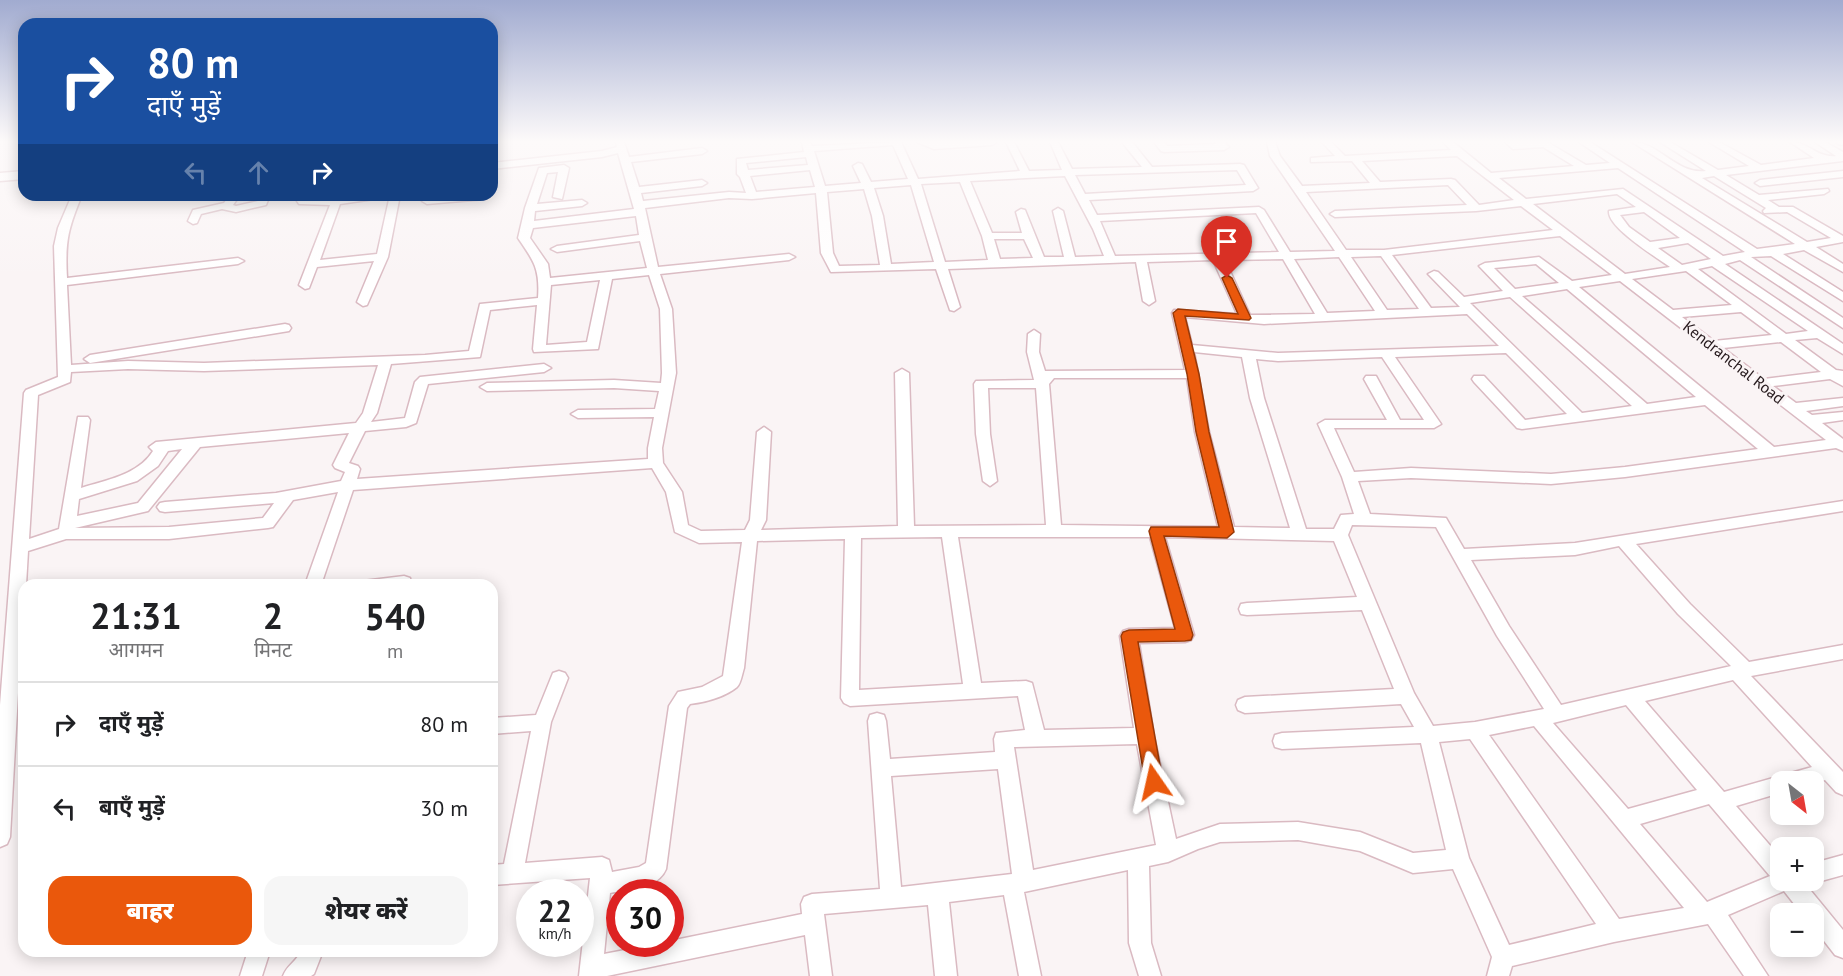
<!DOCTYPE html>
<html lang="hi">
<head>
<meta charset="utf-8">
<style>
	body { margin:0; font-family:"PT Sans","Noto Sans Devanagari",sans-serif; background:#f6f6f6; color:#202124; height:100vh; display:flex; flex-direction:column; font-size:22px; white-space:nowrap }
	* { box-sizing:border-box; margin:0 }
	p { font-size:20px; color:#757577 }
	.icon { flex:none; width:33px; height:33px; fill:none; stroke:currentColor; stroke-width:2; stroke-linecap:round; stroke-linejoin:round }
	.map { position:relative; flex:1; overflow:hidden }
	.details { position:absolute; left:18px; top:579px; width:480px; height:378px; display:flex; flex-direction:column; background:#fff; border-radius:18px; box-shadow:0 3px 15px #0003 }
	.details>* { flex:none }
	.hud { position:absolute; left:18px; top:18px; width:480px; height:183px; border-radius:18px; box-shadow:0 3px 15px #0003; background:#1a4fa0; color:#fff; overflow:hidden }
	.needle { width:39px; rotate:149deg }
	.buttons { position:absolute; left:1770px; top:771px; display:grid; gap:12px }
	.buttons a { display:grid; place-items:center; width:54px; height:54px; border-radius:12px; background:#fff; box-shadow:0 3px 15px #0003; font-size:30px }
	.speed { position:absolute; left:516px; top:879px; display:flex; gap:12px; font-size:30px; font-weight:700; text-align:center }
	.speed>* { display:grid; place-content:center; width:78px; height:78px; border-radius:50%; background:#fff; box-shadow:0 3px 15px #0003; line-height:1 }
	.speed small { font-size:15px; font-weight:400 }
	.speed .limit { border:9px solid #d22; background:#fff; color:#111 }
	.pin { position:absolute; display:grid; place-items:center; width:51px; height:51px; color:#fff; margin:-62px -26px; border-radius:50% 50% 50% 0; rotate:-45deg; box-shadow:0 0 6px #0007 }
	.pin .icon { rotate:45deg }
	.me { position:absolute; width:66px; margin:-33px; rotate:349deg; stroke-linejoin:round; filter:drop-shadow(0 0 4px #0008) }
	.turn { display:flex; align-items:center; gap:21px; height:126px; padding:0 30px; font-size:27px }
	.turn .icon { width:78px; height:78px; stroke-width:2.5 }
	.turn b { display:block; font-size:42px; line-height:51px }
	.lanes { display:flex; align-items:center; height:57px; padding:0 30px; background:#0003; justify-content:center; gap:30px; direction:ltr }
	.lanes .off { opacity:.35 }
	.eta { display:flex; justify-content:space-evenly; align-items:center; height:102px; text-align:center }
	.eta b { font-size:36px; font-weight:800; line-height:42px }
	.cta { display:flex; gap:12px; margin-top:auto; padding:12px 30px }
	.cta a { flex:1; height:69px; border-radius:18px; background:#ea580c; color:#fff; font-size:24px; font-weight:800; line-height:69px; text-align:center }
	.cta a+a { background:#f6f6f6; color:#202124 }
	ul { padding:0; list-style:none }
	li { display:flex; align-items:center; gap:18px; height:84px; padding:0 30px; border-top:2px solid #e0e0e0 }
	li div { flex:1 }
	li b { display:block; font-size:22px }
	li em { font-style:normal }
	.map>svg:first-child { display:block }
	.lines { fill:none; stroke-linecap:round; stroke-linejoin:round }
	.minor-casing { stroke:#dabac2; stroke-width:3 }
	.highway-casing { stroke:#dabac2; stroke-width:3 }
	.minor { fill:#fff; fill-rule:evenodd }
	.highway { fill:#fff; fill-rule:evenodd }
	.route { fill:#ea580c; stroke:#983908; stroke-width:1.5 }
	.labels { text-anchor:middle; stroke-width:6; stroke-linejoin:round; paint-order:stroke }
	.street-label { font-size:16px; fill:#261a1d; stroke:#faf4f5 }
</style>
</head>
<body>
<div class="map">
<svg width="1843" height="976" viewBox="0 0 1843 976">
	<rect width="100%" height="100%" fill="#faf4f5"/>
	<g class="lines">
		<defs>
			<path id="minor" d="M616 142H624L629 157 702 148 707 151 702 154 631 162 639 187 702 180 707 183 702 186 641 193 643 201 729 192 746 193 740 177 737 174V159L804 152 802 142H810L812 146 901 142 918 179 1020 171 1006 142H1014L1029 171 1062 170 1050 142H1058L1072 169 1142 167 1122 142H1132L1152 167 1240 164 1244 165 1258 188 1253 191 1089 200 1097 215 1259 207 1264 210 1290 252 1335 251 1270 156 1267 142H1275L1280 156 1302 186 1370 183 1352 161 1311 162V158L1335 156 1322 142H1331L1345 156 1451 150 1443 142H1453L1491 173 1574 166 1543 147 1513 149 1505 142H1547L1586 165 1610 163 1579 142H1590L1757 249 1795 244 1632 142C1659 142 1677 175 1706 171L1660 142H1670L1718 170 1749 166 1709 142H1719L1761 165 1814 158 1790 142C1809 142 1817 158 1836 156L1815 142H1825L1843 152V161L1726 175 1759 195 1828 189 1829 191 1824 194 1768 200 1779 207H1793L1843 236V242L1816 247 1843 264V272L1804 250 1783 254 1843 292V301L1771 256 1751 257 1843 318V328L1740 260 1725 264 1843 344V354L1817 338 1795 340 1836 370 1843 371V386L1830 379 1773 386 1796 403 1843 398V406L1806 411 1812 415 1843 412V420L1822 423 1843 439V451L1836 448 1625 477 1551 484 1411 478 1358 481 1370 514 1446 518 1464 549 1575 543 1843 501V511L1636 544 1690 604 1749 662 1843 645V659L1751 676 1843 772V795L1836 792 1825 780 1814 783V782H1780V793L1736 806 1780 857V880H1802L1843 930V958L1835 955 1814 928V914H1802L1784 891 1728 915 1768 976H1744L1708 924 1614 942 1512 966 1509 976H1487L1492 957 1453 869 1413 873 1360 851 1298 840 1220 842 1198 849 1168 862 1149 866 1151 943 1161 976H1139L1129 943 1128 870 1024 892 1041 976H1019L1004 895 949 902 957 976H935L928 905 824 914 832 976H810L805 935 607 976H579L590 878 492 885V865L504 864 531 731 492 734V718L536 715 553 673 559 671 565 673 568 678 551 722 525 863 602 857 609 860 612 872 639 867 646 863 669 706 678 692 702 687 723 676 742 542 699 543 675 532 666 492 652 468 353 490 321 585H305L338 492 293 500 273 527 268 528 169 539H66L28 551 26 585H24L10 837 7 844 0 847V705L24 393 26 390 58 377 54 246 58 228 72 195H82C68 229 65 241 67 278L238 258 244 261 238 264 67 285 71 365 128 361 204 363 425 355 469 351 480 304 538 298C540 269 534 261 518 238L525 208 539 168 564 165 569 168 562 199 553 197 558 172 547 173 537 204 582 200 587 203 582 206 535 211 534 221 634 209 618 153 602 157 492 169V163L602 151 617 147ZM893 145 908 179 871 182 862 164 858 163 853 166 861 183 825 186 814 151ZM1457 156 1514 200 1479 205 1455 180 1451 179 1380 182 1362 161ZM806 157 808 165 748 170 746 163ZM1618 168 1745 252 1723 256 1623 189 1526 199 1499 178ZM810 170 815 187 756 192 750 176ZM1237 170 1246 185 1085 194 1075 175ZM1065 176 1093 229 1104 256 1075 257 1063 211 1058 208 1053 211 1064 257H1044L1025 210 1021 209 1016 212 1022 233H992L970 181ZM1714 176 1766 208 1763 211 1764 213 1787 212 1831 238 1807 242 1702 178ZM960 182 982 236 988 260 945 262 921 184ZM911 185 934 262 891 264 883 216 874 188ZM1448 185 1467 205 1335 211 1330 214 1335 217 1476 211 1521 206 1553 230 1384 250H1346L1306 192ZM864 189 872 216 880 265 839 266 833 253 827 192ZM816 193 821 253 831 272 936 269 950 310 954 311 960 307 948 269 1136 262 1143 301 1149 305 1155 301 1147 262 1213 260 1237 314 1174 310 1172 313 1185 370 1045 371 1039 352 1040 334 1034 330 1028 334 1027 352 1034 380 976 381 974 384 976 434 983 481 990 486 997 481 990 434 988 388H1036L1046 525 914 526 909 373 902 369 895 373 898 526 761 530 766 520 771 432 764 427 757 432 750 520 745 530 701 531 688 525 682 492 663 463 662 448 676 373 672 309 660 274 789 260 795 257 789 254 658 267 645 208 729 198 752 199ZM1617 194 1636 207 1609 211C1607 227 1656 257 1670 267L1625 274 1533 204ZM1644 212 1680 238 1650 242 1629 227 1620 215ZM1256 213 1279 252 1115 256 1100 221ZM636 216 639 235 557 246 551 249 557 252 640 241 647 268 550 278 548 264 530 238 533 228ZM1560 236 1612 275 1572 281 1539 257 1485 263 1479 266 1503 291 1464 297 1438 272 1434 271 1428 274 1430 276 1460 307 1431 308 1392 255ZM994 239H1024L1033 258 1000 259ZM1688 243 1711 259 1682 265 1658 248ZM1381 256 1419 309 1387 310 1351 257ZM1339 257 1375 311 1327 313 1294 259ZM1283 259 1315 314 1250 315 1225 260ZM1536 264 1559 283 1515 289 1494 268ZM1712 266 1808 331 1786 334 1698 269ZM1686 271 1732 305 1673 310 1632 279ZM649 275 660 309 662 373 661 383 614 380 487 383 480 387 487 391 614 388 659 391 655 409 578 410 571 414 578 418 654 417 648 448V459L357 479 360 469 358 466 349 463 365 431 406 427 416 423 428 384 544 372 551 368 544 364 420 377 415 382 405 418 371 422 377 413 391 364 480 357 490 310 537 305 533 349 534 352 598 349 612 279ZM600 280 587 342 546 345 551 285ZM1620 281 1826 440 1774 447 1579 287ZM1567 289 1696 397 1647 404 1522 296ZM1510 297 1632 406 1582 413 1470 303ZM1741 312 1772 335 1714 341 1682 317ZM1467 314 1499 346 1278 353 1192 345 1185 317 1264 324ZM1781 342 1821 372 1764 379 1723 348ZM1194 352 1242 357 1250 398 1290 528 1234 527 1209 432ZM1506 353 1567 414 1525 420 1484 376H1474L1472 379 1474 382 1517 428 1522 429 1705 405 1758 449 1625 467 1551 474 1411 468 1354 472 1334 428H1434L1441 424 1395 357ZM1382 357 1424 420H1400L1376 376H1366L1364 379 1387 420H1325L1318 424 1342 477 1354 514 1341 515 1334 529H1306L1264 398 1256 359 1278 361ZM378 365 363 413 356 423 156 442 149 447 153 451C138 475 106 480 81 488L90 420 88 417H78L59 529 29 539 38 395 70 382 71 372 128 369 204 371ZM1054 378H1187L1195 432 1218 527 1061 525 1049 384ZM349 433 333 465 335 468 345 472 341 481 276 493 165 502 160 503 157 507 160 511 165 512 274 503 263 518 169 527 75 528 148 511 200 447ZM182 449 138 503 77 516 79 499 137 481 158 466 168 451ZM1352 525 1436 527 1497 636 1544 709 1475 722 1433 726 1414 693 1348 535ZM942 537 963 684 859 690 861 538ZM958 537H1150L1175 628 1129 629 1123 631 1120 636 1134 728 1044 730 1032 683 1026 681 981 683ZM1165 537 1334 541 1357 597 1247 603 1241 604 1239 609 1241 614 1247 615 1362 610 1394 689 1245 697 1238 700 1236 705 1238 710 1245 713 1401 704 1414 727 1282 733 1275 735 1273 741 1275 747 1282 749 1421 743 1446 850 1413 853 1360 832 1298 822 1220 824 1176 839 1154 736 1139 643 1185 642 1191 640 1194 635ZM845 539 841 698 844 703 850 706 1018 696 1025 730 996 733 994 739 995 752 890 759 886 721 884 715 877 713 870 715 868 721 880 889 812 894 804 897 801 904 802 914 670 941V944H656L604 954 610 893C629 889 658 889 666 869L687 708 690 704C705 702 725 697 737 687 741 683 742 674 744 668L757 541ZM1619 546 1678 614 1731 666 1561 705 1509 626 1471 560 1575 555ZM1733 680 1812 767 1724 792 1645 701ZM1626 705 1697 790 1628 809 1553 723ZM1534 726 1684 908 1619 919 1489 735ZM1470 739 1596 924 1509 945 1469 858 1439 742ZM1137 744 1156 845 1033 870 1014 747ZM998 769 1012 874 901 887 891 776ZM1709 804 1770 876 1707 902 1640 824Z
				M917 142H997L992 145 934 149Z
				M1154 142H1164L1167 146 1216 144 1215 142H1224L1229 147 1224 150 1164 152 1161 151Z
				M1836 142H1843V145L1838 144Z
				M1843 171V177L1760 186 1755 183 1760 180Z
				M230 195H240L233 205 236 206 258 201 260 195H270L266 205 236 212 222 209 201 214 197 223 193 224 188 221 193 210 224 203Z
				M293 195H303L306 199 386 195 381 198 340 204 320 260 377 254 390 195H400L388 257 367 305 363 306 357 302 374 261 317 267 309 288 305 289 299 285 330 205 299 204Z
				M425 195H435L434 197 490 196 485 199 427 204 422 201Z
				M285 324 289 325 291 328 289 331 90 363 84 359 90 355Z
				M404 576 410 578 411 585H361L363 581Z
				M1843 855V875L1814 883 1808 880H1814V863Z
				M248 951H270L262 976H240Z
				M301 951H323L314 974 311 976H283C287 965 297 961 301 951Z"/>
			<path id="highway" d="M24 171V179L0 181V173Z"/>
		</defs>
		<use href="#minor" class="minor-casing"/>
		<use href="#highway" class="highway-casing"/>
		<use href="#minor" class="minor"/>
		<use href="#highway" class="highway"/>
	</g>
	<linearGradient id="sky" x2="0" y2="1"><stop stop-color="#a1abd0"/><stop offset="0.51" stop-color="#fdfafa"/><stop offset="1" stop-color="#fdfafa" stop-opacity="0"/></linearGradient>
	<rect width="1843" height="278" fill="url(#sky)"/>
	<path class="route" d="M1227 275 1232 278 1251 318 1249 320 1185 316 1199 374 1209 432 1234 532 1227 538 1164 536 1193 635 1191 640 1185 641 1138 642 1163 782 1161 788 1154 790 1148 788 1145 782 1121 636 1123 632 1129 630 1175 629 1149 531 1151 527H1219L1196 432 1187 374 1173 313 1178 309 1238 314 1222 278Z"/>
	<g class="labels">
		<g class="street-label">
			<text transform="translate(1734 362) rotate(38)" y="6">Kendranchal Road</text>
		</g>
	</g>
</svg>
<div class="buttons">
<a><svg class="needle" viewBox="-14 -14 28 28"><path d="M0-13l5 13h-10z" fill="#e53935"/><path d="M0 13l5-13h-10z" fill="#757577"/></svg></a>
<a>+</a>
<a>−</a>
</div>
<div class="speed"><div>22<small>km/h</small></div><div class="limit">30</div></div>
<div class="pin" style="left:1227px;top:278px;background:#d93025"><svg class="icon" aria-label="arrive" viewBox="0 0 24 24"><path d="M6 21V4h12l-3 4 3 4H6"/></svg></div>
<svg class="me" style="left:1154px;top:782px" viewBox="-20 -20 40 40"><path d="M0-17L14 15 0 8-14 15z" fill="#ea580c" stroke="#fff" stroke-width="4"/></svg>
<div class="hud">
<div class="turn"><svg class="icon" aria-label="right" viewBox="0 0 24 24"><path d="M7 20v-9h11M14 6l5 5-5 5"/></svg><div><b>80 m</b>दाएँ मुड़ें</div></div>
<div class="lanes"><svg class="icon off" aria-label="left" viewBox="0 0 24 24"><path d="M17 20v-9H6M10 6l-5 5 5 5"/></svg><svg class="icon off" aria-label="ahead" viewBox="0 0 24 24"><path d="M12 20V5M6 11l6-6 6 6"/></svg><svg class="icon" aria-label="right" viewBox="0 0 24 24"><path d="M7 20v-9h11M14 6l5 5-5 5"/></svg></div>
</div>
<section class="details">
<div class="eta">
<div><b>21:31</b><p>आगमन</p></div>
<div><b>2</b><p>मिनट</p></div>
<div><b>540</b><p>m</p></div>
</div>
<ul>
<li><svg class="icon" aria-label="right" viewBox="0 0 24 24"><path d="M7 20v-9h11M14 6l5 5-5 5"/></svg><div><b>दाएँ मुड़ें</b></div><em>80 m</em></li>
<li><svg class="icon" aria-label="left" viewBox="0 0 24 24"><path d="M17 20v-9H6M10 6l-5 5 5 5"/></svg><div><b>बाएँ मुड़ें</b></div><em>30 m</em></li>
</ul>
<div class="cta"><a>बाहर</a><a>शेयर करें</a></div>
</section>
</div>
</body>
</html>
